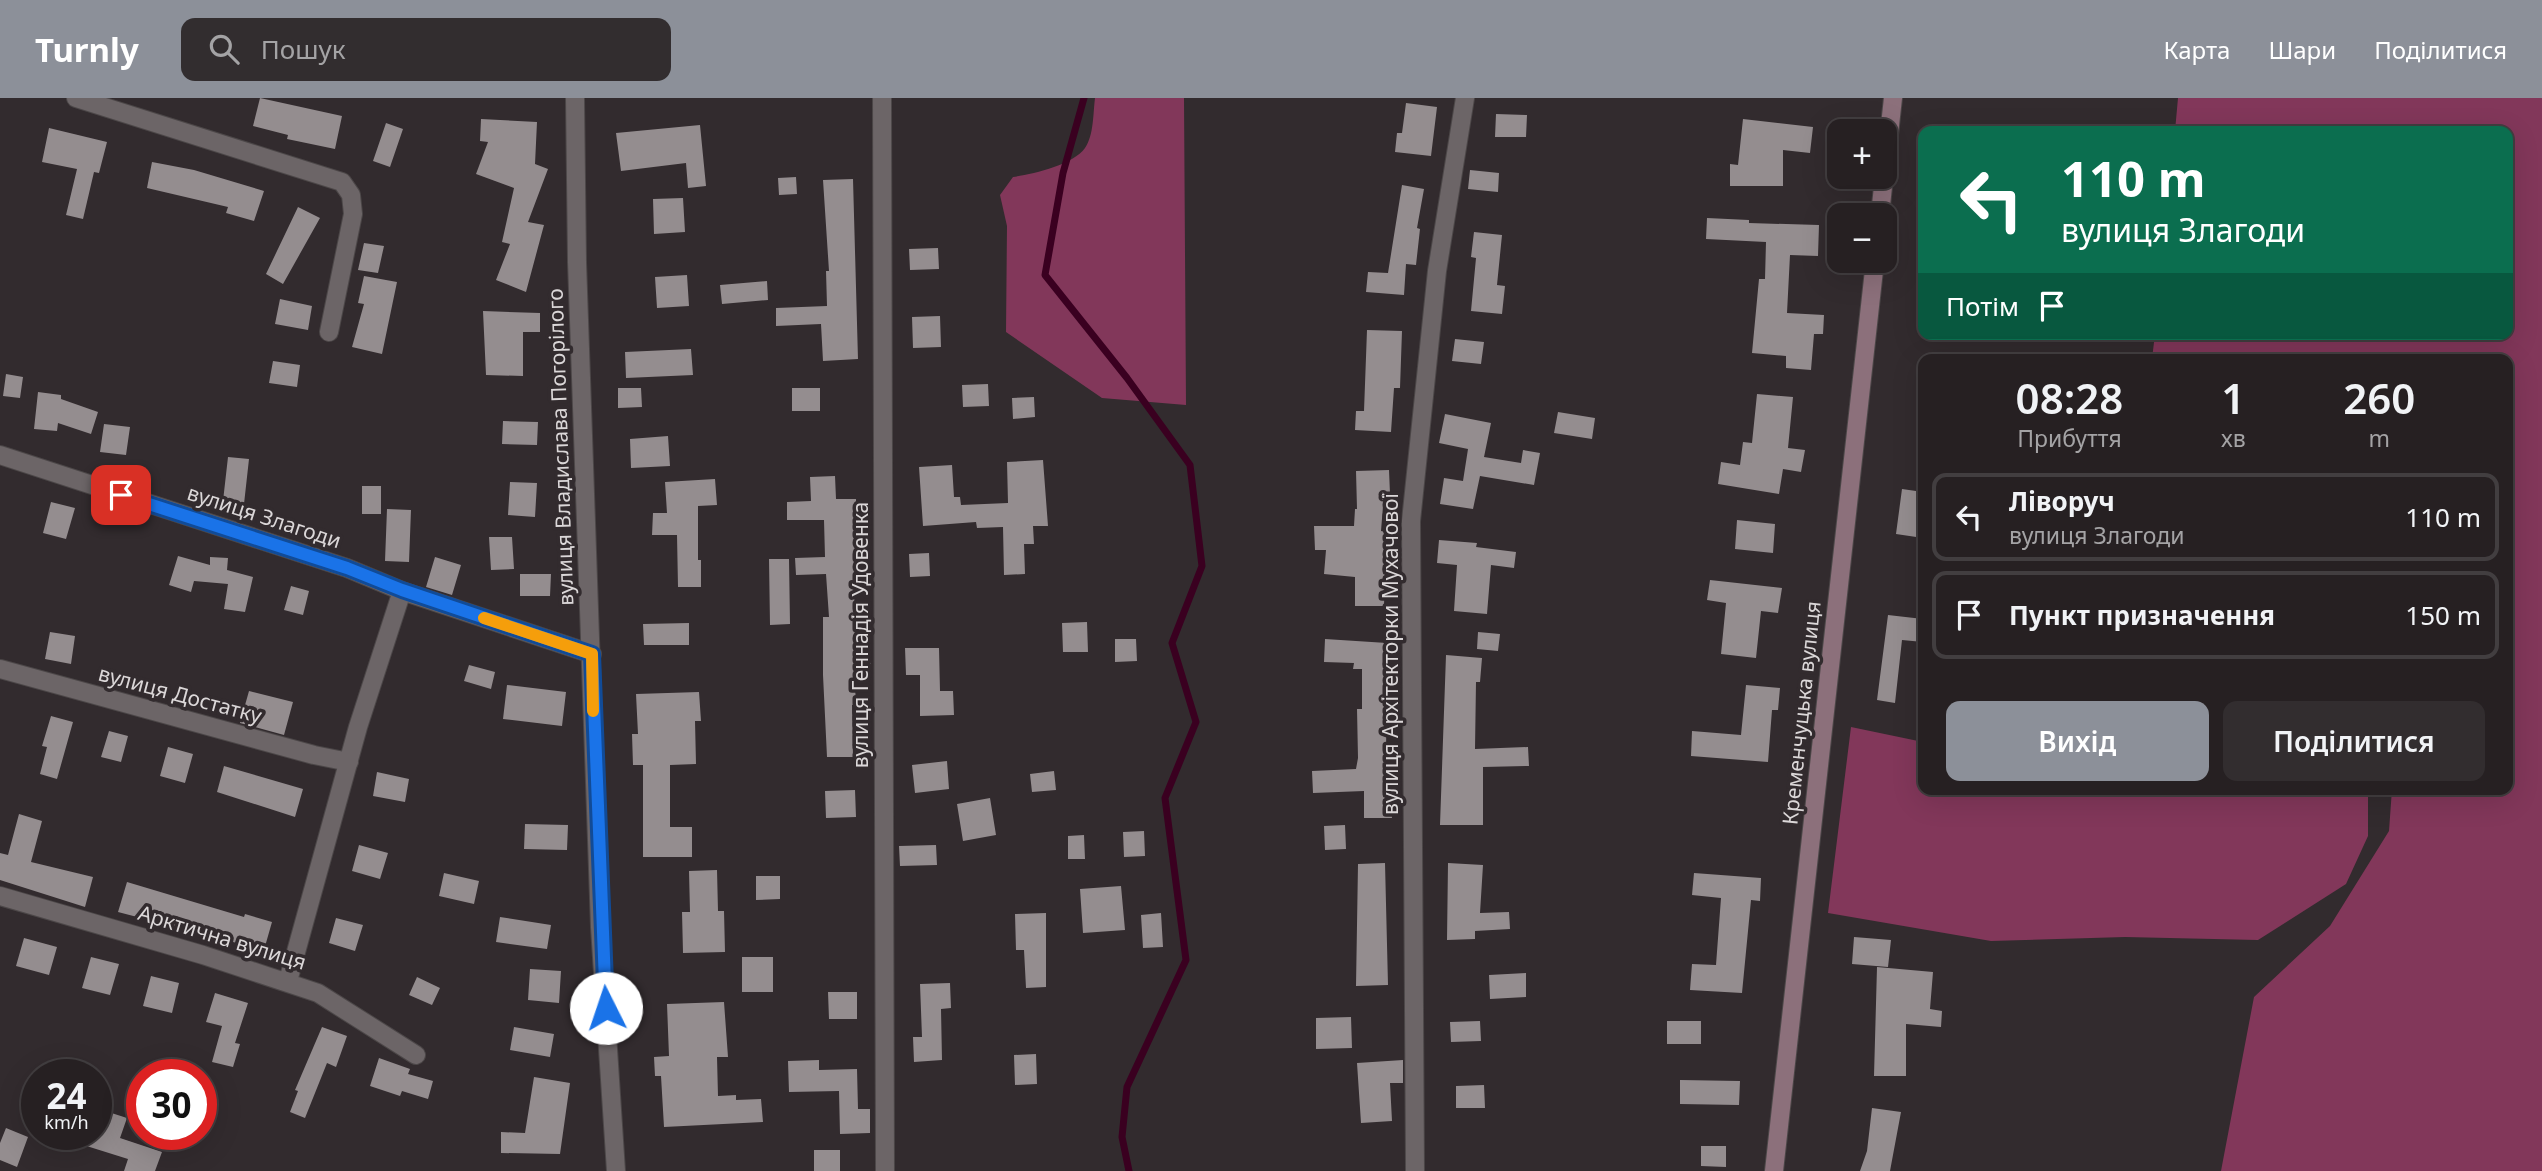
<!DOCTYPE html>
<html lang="uk">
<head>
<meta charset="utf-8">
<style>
	body { margin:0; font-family:"Noto Sans",sans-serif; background:#322d2f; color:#f1f3f6; height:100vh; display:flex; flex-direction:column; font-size:26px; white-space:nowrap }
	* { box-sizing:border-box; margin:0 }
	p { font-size:23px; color:#a4a3a5 }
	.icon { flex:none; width:38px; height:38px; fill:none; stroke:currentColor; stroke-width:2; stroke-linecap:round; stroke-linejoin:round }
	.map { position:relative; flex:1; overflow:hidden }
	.sheet { position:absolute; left:1918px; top:256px; width:595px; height:441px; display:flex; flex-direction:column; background:#262022; border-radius:14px; box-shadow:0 7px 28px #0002,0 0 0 2px #423e40 }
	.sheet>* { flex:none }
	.hud { position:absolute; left:1918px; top:28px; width:595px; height:214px; border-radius:14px; box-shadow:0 7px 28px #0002,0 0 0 2px #423e40; background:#0b6e4f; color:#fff; overflow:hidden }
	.controls { position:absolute; left:1827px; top:21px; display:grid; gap:14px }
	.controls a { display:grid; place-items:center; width:70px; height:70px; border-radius:14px; background:#262022; box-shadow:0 7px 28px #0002,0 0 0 2px #423e40; font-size:35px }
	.speed { position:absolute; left:21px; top:961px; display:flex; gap:14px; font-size:35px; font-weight:700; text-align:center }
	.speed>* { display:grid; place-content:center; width:91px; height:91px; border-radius:50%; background:#262022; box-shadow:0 7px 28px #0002,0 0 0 2px #423e40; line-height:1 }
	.speed small { font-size:18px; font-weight:400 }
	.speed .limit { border:10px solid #d22; background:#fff; color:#111 }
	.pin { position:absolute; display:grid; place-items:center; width:60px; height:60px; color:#fff; margin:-30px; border-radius:14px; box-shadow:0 4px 10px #0006 }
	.me { position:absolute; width:77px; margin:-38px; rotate:356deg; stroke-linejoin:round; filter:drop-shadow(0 0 5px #0008) }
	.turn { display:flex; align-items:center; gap:24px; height:147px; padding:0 28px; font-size:32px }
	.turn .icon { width:91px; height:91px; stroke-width:2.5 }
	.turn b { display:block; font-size:49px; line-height:60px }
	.then { display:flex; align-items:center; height:66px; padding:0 28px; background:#0003; gap:14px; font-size:26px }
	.eta { display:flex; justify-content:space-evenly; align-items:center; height:119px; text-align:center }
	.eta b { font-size:42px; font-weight:600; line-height:49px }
	.primary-button { display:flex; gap:14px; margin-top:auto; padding:14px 28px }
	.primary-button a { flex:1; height:80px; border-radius:14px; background:#8c9099; color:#fff; font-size:28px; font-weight:600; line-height:80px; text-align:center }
	.primary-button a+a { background:#322d2f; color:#f1f3f6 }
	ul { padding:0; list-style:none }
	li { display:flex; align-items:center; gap:21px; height:88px; margin:0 14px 10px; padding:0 14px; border:4px solid #423e40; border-radius:14px }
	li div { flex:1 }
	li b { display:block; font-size:26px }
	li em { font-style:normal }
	header { display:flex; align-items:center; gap:42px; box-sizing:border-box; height:98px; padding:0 35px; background:#8c9099; color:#fff }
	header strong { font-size:33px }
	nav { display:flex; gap:38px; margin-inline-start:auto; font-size:24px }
	.search { width:490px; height:63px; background:#322d2f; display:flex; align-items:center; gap:18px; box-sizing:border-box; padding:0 24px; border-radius:14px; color:#a4a3a5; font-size:26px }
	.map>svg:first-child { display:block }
	.green { fill:#82375a }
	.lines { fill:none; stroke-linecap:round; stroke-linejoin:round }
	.stream { stroke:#3a0020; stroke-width:7 }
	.building { fill:#948d8f }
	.street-casing { stroke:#4c4748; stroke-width:20 }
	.secondary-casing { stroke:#4c4748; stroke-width:20 }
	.street { stroke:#6c6567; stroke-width:18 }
	.secondary { stroke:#8c707b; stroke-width:18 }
	.route-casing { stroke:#114b97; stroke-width:18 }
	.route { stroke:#1a73e8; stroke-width:12 }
	.slow { stroke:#f59e0b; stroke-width:12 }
	.labels { text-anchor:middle; stroke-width:7; stroke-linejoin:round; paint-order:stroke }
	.street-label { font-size:21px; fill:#dbd7d8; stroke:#322b2e }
</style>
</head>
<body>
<header>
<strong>Turnly</strong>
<div class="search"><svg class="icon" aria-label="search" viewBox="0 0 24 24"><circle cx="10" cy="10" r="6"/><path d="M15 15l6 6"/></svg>Пошук</div>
<nav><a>Карта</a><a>Шари</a><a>Поділитися</a></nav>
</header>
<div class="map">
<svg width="2542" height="1073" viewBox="0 0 2542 1073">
	<rect width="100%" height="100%" fill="#322b2e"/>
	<path class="green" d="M1095 0H1184L1186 307 1102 300 1006 234 1007 128 1000 97 1013 79C1033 76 1073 67 1085 50 1094 37 1093 15 1095 0Z
		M2178 0H2542V1073H2221L2254 899 2330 828 2389 733 2392 691H2508V261H2152L2155 236H2508V33H2175Z
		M1851 629 1923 644V691H2368V738L2346 786 2258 842 2125 839 1991 843 1828 815Z"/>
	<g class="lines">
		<path class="stream" d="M1084 0 1063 75 1045 177 1127 280 1190 367 1202 468 1172 545 1196 624 1165 700 1186 862 1127 989 1122 1039 1129 1073"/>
	</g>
	<path class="building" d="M260 0 342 18 335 51 287 41 288 37 253 28Z
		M1406 5 1437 9 1431 58 1395 54 1397 35H1402Z
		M1496 16 1527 17 1526 39H1495Z
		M481 21 537 24 535 66 548 71 528 124 544 127 526 194 496 182 510 146 502 144 514 90 476 76 488 44 480 43Z
		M1743 21 1813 29 1810 55 1783 52V88H1730V66L1738 67Z
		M386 25 403 31 390 69 373 63Z
		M700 27 706 88 688 90 686 65 621 73 616 35Z
		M49 30 107 44 99 75 94 74 83 121 66 117 77 71 42 64Z
		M152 64 194 72 264 93 254 123 226 115 228 109 147 90Z
		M1470 72 1499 75 1498 94 1468 91Z
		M796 79 797 96 779 97 778 80Z
		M853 81 858 261 823 263 821 226 776 228V210L827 208 826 173H829L823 82Z
		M1402 87 1424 91 1417 130 1420 131 1416 167 1406 166 1404 197 1366 194 1368 174 1388 175Z
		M683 100 685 134 654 136 653 101Z
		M298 109 320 120 283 186 266 176Z
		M1707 120 1749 122V125L1819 127 1818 158 1790 157 1787 215 1824 217 1823 236H1814L1811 272 1786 270V258L1752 255 1759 181H1765L1766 144 1706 141Z
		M1474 134 1502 137 1497 187 1505 188 1502 216 1471 213 1476 160 1471 159Z
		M364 145 384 148 378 175 358 172Z
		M938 150 939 171 910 172 909 151Z
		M687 177 689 208 657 210 655 179Z
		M364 178 397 184 382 256 352 249 364 206 358 205Z
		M767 183 768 202 722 206 720 187Z
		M280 201 312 208 308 232 275 226Z
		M483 213 540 215V234H523V278L486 277Z
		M940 218 941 249 913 250 912 219Z
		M1367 232 1402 233 1400 290H1394L1391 334 1355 332 1356 313H1364Z
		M1455 241 1484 244 1481 266 1452 263Z
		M691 251 693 277 626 280 625 254Z
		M273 263 300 267 297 289 269 285Z
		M6 276 23 279 20 300 3 298Z
		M988 286 989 308 963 309 962 287Z
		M618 290H641L642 309 618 310Z
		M792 290H820V313H792Z
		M38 294 61 297V301L98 314 91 336 58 325 57 333 34 331Z
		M1757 296 1793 299 1788 350 1805 352 1801 374 1783 371 1779 396 1718 386 1721 364 1740 367 1743 344 1752 345Z
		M1034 299 1035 319 1013 321 1012 300Z
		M1558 314 1595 320 1592 341 1554 335Z
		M1445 316 1491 325 1484 359 1521 365 1523 352 1540 355 1534 387 1480 378 1473 411 1440 406 1444 380 1463 383 1468 351 1439 345Z
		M503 323 538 324 537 347 502 346Z
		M104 326 130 329 126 357 100 354Z
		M668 338 670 368 631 370 630 341Z
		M228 359 249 361 244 406 223 403Z
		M1043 362 1048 428H1033L1034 446H1024L1025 476 1004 477 1003 429 977 430 976 424 923 428 919 369 952 367 954 399H960L961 407 1008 405 1007 364Z
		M1389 372 1390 396H1384L1381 433 1386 434 1384 508H1355V479L1324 476 1326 452H1315L1314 428H1354L1355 411H1357L1356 373Z
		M835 378 836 401H856L857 439 867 438V458H856L859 492 854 493 856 554 870 553 871 569 854 570 856 606 852 607 853 659H827L823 577V519H829L826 476 796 477 795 460 825 459 824 422H787V404L811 403 810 379Z
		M715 381 717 407 698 408V462H701V489H678L677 437H652L653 415H667L665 384Z
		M510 384 537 385 535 419 508 417Z
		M362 388H381V416H362Z
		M1902 391 1923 394V440L1896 436Z
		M51 404 75 410 66 441 43 435Z
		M387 411 411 412 409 464 385 463Z
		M1737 422 1775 426 1773 455 1735 451Z
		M489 439H512L514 471 491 472Z
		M1439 442 1477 445 1476 449 1516 454 1514 470 1491 467 1487 516 1454 513 1457 467 1437 465Z
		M929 455 930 478 910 479 909 456Z
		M178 458 210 467V459L228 460 227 472 253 479 245 514 224 511 228 486 194 483 191 494 169 487Z
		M435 459 461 467 452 497 426 489Z
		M769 461H789L790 526 770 527Z
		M520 476H551L550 498H520Z
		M1710 482 1782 490 1778 515 1761 513 1756 560 1721 556 1726 505 1707 502Z
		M291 488 309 493 303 517 284 512Z
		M1888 517 1923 521V544L1902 542 1895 605 1877 602Z
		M1087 524 1088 554H1063L1062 525Z
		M689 525V547H644L643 526Z
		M50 534 75 538 71 566 45 561Z
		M1478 534 1500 536 1498 553 1477 551Z
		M1115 541H1136L1137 563 1115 564Z
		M1325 541 1387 545 1386 659 1392 720H1364V693L1313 695 1312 673 1356 671 1358 660 1357 611H1362V571H1353L1354 565 1324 564Z
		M905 550H939L940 593H953L954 617 920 618V577H906Z
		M1446 557 1482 560 1480 584H1476L1475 651 1528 649 1529 668 1483 669V727H1440Z
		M469 567 495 574 491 591 464 583Z
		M507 587 566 594 562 628 503 621Z
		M1746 587 1780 590 1778 612H1772L1768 664 1691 658 1692 633 1741 637Z
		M249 593 293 604 284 637 240 625Z
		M699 594 701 623H695L696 666 670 667V729H692V759H643V667H633L632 636H638L636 596Z
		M51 618 73 624 57 681 40 676 47 649 42 648Z
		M109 633 128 638 121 664 101 659Z
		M168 649 193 656 185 685 160 678Z
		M947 663 949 691 915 695 912 667Z
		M224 668 303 691 295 719 217 694Z
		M1054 673 1056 692 1032 694 1030 676Z
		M377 674 409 681 405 704 373 698Z
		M855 692 856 719 826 720 825 693Z
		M990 700 996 737 963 743 957 706Z
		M19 716 42 723 31 764 93 779 85 809 0 782V755L8 757Z
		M525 726 568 727 567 752 524 751Z
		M1345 727 1346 751 1325 752 1324 728Z
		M1144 733 1145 758 1124 759 1123 734Z
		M1084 737 1085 761H1068V738Z
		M359 747 388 755 380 781 352 773Z
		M936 747 937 767 900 768 899 748Z
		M1385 765 1388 887 1356 888 1358 766Z
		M1448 765 1483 767 1480 815 1509 814 1510 831 1475 833V841L1447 842Z
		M717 772 718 813H724L725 854 683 855 682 814H690L689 773Z
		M444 775 479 783 474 806 439 798Z
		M1694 775 1761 780 1760 803 1751 802 1742 895 1690 892 1692 866 1716 867 1721 800 1692 797Z
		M756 778H780V801L756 802Z
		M127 784 244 819 245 816 272 824 264 852 118 814Z
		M1121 788 1125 832 1083 835 1080 791Z
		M1046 815V889L1026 890 1024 852H1016L1015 816Z
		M1161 815 1163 849 1143 850 1141 817Z
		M500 819 551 827 547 851 496 844Z
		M336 820 363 827 355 853 329 845Z
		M1854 839 1891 842 1888 869 1852 866Z
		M24 840 57 849 49 877 16 868Z
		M91 859 119 866 110 897 82 890Z
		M742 859H773V894H742Z
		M1877 869 1933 874 1930 911 1942 913 1941 929 1906 926V978H1874Z
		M530 871 561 873 559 905 528 902Z
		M1526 875V899L1490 901 1489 877Z
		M151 878 179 885 172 915 143 908Z
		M417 879 440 890 432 907 409 897Z
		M950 885 951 910 941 911 942 962 914 964 913 939H922L920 886Z
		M828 894H857V921H829Z
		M215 895 248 905 235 945 240 946 233 969 212 964 222 928 206 924Z
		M724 904 728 959H717L718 998 736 997V1002L761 1001 763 1024 664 1029 661 978H655L654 959 669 958 667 906Z
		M1351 919 1352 950 1316 951V920Z
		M1480 923 1481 943 1451 944 1450 924Z
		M1667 923H1701V946H1667Z
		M322 929 347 938 336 969 327 965 305 1020 290 1014 298 993 295 992Z
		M514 929 554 936 550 959 510 952Z
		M1036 956 1037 986 1015 987 1014 957Z
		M379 960 410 971 408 976 433 983 428 1001 402 993 400 998 370 988Z
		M819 962V972L857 971 858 1011H870V1035L840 1036 839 993 789 994 788 963Z
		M1403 962V985H1390L1392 1023 1361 1025 1357 965Z
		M534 979 570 985 560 1056 501 1055V1034L525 1035Z
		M1680 982 1740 983 1739 1007 1680 1006Z
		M1484 987 1485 1010H1456V988Z
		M96 1010 127 1020 120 1040 162 1054 155 1073H124L128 1061 61 1040V1036H96Z
		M1872 1010 1901 1014 1890 1073H1860L1867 1053Z
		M6 1030 28 1039 17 1069 0 1062V1045Z
		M1701 1048H1726V1069L1701 1068Z
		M814 1052H840V1073H814Z"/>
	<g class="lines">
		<defs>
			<path id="street" d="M76 0 342 84 351 97 353 116 329 234
				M575 0 577 164 600 829 616 1073
				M882 0 885 1073
				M0 357 347 470 402 493 592 556
				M0 571 314 657 349 664
				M0 798 203 857 318 895 416 957
				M288 883 358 629 402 493
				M1415 1073 1411 423 1437 173 1465 0"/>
			<path id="secondary" d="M1885 73 1893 0
				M1880 117 1884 79
				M1774 1073 1875 163"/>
		</defs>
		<use href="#street" class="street-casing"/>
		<use href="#secondary" class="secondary-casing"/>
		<use href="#street" class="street"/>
		<use href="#secondary" class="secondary"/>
	</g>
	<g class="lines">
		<defs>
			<path id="route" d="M121 397 347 470 402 492 592 556 606 910"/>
		</defs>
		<use href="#route" class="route-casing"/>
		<use href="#route" class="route"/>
		<path class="slow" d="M484 520 592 556 593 613"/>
	</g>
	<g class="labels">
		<g class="street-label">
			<text transform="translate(561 349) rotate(-92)" y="7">вулиця Владислава Погорілого</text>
			<text transform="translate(264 419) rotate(18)" y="7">вулиця Злагоди</text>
			<text transform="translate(861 537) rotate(-90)" y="7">вулиця Геннадія Удовенка</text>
			<text transform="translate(1391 556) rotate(-90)" y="7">вулиця Архітекторки Мухачової</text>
			<text transform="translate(180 597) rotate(15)" y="7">вулиця Достатку</text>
			<text transform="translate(1802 615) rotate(-84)" y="7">Кременчуцька вулиця</text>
			<text transform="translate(222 840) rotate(17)" y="7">Арктична вулиця</text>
		</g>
	</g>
</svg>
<div class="controls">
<a>+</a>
<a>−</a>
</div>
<div class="speed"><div>24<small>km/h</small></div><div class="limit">30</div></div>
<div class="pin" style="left:121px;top:397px;background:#d93025"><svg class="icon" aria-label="arrive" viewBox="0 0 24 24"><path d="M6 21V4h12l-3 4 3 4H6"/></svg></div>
<svg class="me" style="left:606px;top:910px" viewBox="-20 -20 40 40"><circle r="19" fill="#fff"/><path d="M0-13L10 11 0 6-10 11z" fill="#1a73e8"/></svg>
<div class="hud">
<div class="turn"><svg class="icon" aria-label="left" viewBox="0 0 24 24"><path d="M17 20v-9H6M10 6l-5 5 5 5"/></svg><div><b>110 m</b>вулиця Злагоди</div></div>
<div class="then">Потім<svg class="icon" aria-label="arrive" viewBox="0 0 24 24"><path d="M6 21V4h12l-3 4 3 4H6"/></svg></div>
</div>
<section class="sheet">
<div class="eta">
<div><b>08:28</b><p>Прибуття</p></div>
<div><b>1</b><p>хв</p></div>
<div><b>260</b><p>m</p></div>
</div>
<ul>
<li><svg class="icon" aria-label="left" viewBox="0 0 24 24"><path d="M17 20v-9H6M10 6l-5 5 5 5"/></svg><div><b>Ліворуч</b><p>вулиця Злагоди</p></div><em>110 m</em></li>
<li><svg class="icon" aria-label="arrive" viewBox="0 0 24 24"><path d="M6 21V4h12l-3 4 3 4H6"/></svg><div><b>Пункт призначення</b></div><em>150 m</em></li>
</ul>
<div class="primary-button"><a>Вихід</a><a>Поділитися</a></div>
</section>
</div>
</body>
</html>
